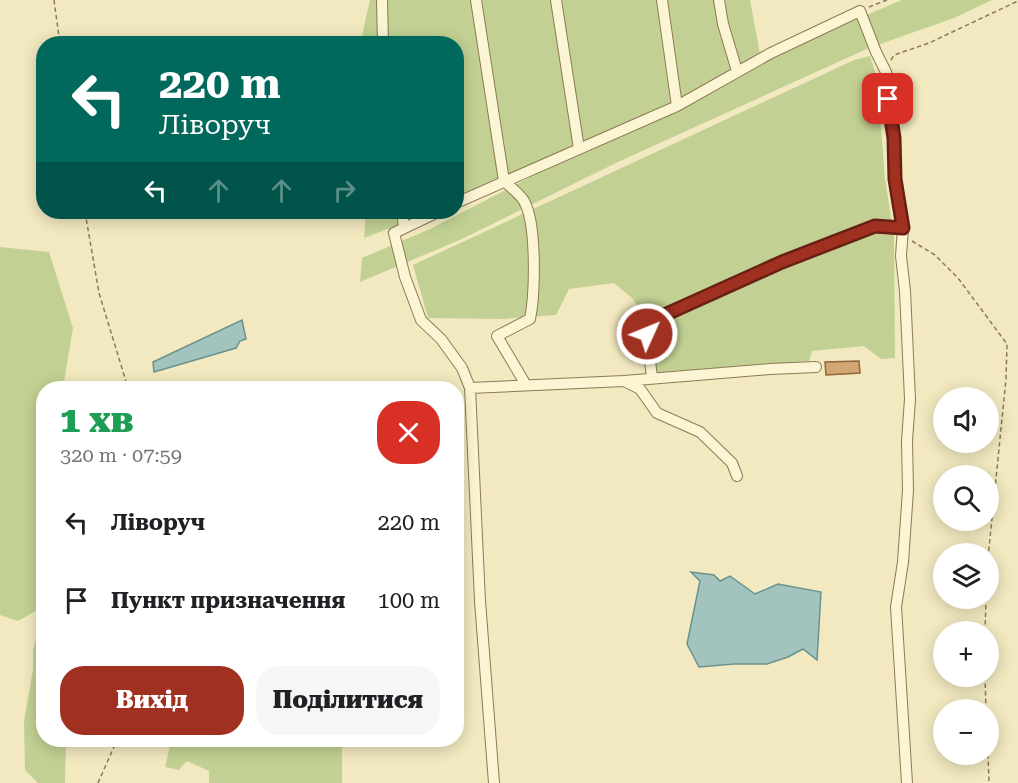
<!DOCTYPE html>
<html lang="uk">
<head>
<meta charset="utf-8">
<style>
	body { margin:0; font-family:"Roboto Serif",serif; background:#f6f6f6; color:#202124; height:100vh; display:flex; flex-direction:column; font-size:22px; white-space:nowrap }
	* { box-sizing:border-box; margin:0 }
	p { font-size:20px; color:#757577 }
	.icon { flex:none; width:33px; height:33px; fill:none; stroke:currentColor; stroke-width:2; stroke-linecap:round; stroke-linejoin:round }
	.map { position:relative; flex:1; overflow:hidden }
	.side { position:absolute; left:36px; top:381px; width:428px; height:366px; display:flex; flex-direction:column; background:#fff; border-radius:24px; box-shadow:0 3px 15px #0003 }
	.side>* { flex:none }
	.guide { position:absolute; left:36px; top:36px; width:428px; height:183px; border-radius:24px; box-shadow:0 3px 15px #0003; background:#00695c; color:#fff; overflow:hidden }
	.fabs { position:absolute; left:933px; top:387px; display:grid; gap:12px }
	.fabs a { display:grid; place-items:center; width:66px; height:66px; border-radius:50%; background:#fff; box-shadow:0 3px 15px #0003; font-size:30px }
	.pin { position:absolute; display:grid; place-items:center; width:51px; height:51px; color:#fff; margin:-26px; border-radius:12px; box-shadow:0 3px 9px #0006 }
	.me { position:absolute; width:66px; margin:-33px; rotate:46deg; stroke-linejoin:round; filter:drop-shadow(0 0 4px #0008) }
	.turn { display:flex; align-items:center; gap:21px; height:126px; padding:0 24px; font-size:27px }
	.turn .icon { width:78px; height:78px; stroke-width:2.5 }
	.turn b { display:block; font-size:42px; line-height:51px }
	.lanes { display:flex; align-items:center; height:57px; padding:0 24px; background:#0003; justify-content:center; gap:30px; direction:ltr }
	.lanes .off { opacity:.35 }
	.round { display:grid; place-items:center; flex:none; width:63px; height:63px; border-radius:24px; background:#f6f6f6 }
	.summary { display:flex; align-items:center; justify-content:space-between; height:102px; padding:0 24px }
	h1 { font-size:36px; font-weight:800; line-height:45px; color:#1e9e55 }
	.primary-button { display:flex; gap:12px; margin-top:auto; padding:12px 24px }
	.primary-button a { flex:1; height:69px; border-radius:24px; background:#a03121; color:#fff; font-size:24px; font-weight:800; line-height:69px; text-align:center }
	.primary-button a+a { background:#f6f6f6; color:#202124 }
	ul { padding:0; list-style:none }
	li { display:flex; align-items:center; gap:18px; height:78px; padding:0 24px }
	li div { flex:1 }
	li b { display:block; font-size:22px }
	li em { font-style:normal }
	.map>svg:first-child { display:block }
	.green { fill:#c2d193 }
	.water { fill:#a3c3be; stroke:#6a928d; stroke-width:1.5 }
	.building { fill:#d3a773; stroke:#8e663a; stroke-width:1.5 }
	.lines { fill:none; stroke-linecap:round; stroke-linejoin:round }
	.minor-casing { stroke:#8c7a56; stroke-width:12 }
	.path { stroke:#8c7a56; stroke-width:1.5; stroke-dasharray:4.5 3; stroke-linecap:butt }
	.minor { stroke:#fbf5d4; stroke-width:10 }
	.route-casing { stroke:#682015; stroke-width:15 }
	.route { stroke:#a03121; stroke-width:10 }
</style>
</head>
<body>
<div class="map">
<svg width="1018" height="783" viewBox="0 0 1018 783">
	<rect width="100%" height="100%" fill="#f2e9c0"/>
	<path class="green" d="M370 0H750L760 54 679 103 456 200V44H360Z
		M902 0H992L954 18 869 48 620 161 462 239 360 282 362 258 430 229 548 168 666 115 767 57Z
		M870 56 877 78 885 179 894 236 895 358 881 359 864 346 812 351 809 361 656 374 653 331 633 299 614 283 569 289 556 315 503 319 428 318 413 265 854 60Z
		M366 212H431L364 238Z
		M0 247 49 252 73 328 63 388H44L43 607 18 621 0 615Z
		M43 613 44 740H66L65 783H38L25 770 24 721 33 670V650Z
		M186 740H342V783H209V771L187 761 179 770 165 767 171 742Z"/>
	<path class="water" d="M242 320 246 339 240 341 236 348 154 372 153 362Z
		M691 572 714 575 720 581 730 576 755 594 778 584 821 592 817 660 803 649 788 657 767 664H734L699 667 687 644 700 581Z"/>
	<path class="building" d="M859 361 860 373 826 375 825 362Z"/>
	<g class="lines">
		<defs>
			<path id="minor" d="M382 0 383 44
				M476 0 504 181C510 187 520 194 524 201 537 224 535 294 530 319L497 336 526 385
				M556 0 579 149
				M662 0 677 106
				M719 0 723 24 737 71
				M456 203 677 106 771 53 860 11 876 52 886 72 894 138 895 179 903 228 901 256 905 291 910 399 907 441 908 490 903 562 896 607 907 783
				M402 212 404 227
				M438 212 394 233 405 277 421 320 441 339 462 368 470 388
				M652 378 647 334 651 321 782 262 875 227 903 228
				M624 381 770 369 816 367
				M494 783 480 601 470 388 624 381 640 389 657 413 700 432 732 463 737 476"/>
		</defs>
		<use href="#minor" class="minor-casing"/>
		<path class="path" d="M54 0 60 44
			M869 7 887 0
			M891 60 894 55 929 43 1018 1
			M85 212 99 293 128 388
			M912 241 935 255 958 278 1007 344 1006 379 988 558
			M985 632 986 598
			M985 676 986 710
			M988 754 989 783
			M98 783 117 740"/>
		<use href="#minor" class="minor"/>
	</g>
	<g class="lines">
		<defs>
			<path id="route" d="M647 334 651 321 782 262 875 226 903 228 895 179 894 138 888 99"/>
		</defs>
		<use href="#route" class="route-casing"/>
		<use href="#route" class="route"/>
	</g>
</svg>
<div class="fabs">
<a><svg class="icon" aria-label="sound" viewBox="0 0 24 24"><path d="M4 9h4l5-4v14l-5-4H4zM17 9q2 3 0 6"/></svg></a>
<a><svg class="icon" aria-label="search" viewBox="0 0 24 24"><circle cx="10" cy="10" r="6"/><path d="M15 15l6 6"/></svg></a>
<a><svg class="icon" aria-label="layers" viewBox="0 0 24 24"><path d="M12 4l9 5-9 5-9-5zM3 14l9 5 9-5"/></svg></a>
<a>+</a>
<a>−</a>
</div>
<div class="pin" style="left:888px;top:99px;background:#d93025"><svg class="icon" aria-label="arrive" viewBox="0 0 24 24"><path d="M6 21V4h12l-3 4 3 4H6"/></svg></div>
<svg class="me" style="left:647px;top:334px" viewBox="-20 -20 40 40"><circle r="17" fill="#a03121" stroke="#fff" stroke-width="3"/><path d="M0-11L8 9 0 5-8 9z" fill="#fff"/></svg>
<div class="guide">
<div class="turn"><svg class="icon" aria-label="left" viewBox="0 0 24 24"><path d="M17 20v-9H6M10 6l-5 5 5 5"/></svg><div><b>220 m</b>Ліворуч</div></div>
<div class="lanes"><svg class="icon" aria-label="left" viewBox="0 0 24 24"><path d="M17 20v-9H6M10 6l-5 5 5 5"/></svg><svg class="icon off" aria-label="ahead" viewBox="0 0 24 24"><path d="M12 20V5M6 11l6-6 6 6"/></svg><svg class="icon off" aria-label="ahead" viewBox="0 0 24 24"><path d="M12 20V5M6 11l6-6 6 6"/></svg><svg class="icon off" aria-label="right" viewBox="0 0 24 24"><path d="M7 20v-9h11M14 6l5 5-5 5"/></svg></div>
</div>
<section class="side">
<div class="summary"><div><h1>1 хв</h1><p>320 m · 07:59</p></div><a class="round" style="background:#d93025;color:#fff"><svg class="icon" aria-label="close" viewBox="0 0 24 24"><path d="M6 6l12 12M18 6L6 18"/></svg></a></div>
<ul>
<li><svg class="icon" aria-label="left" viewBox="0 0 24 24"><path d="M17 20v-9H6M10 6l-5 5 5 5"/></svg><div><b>Ліворуч</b></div><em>220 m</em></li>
<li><svg class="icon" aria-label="arrive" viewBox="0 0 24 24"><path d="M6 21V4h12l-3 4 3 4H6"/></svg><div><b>Пункт призначення</b></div><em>100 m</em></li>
</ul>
<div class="primary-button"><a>Вихід</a><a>Поділитися</a></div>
</section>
</div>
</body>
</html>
